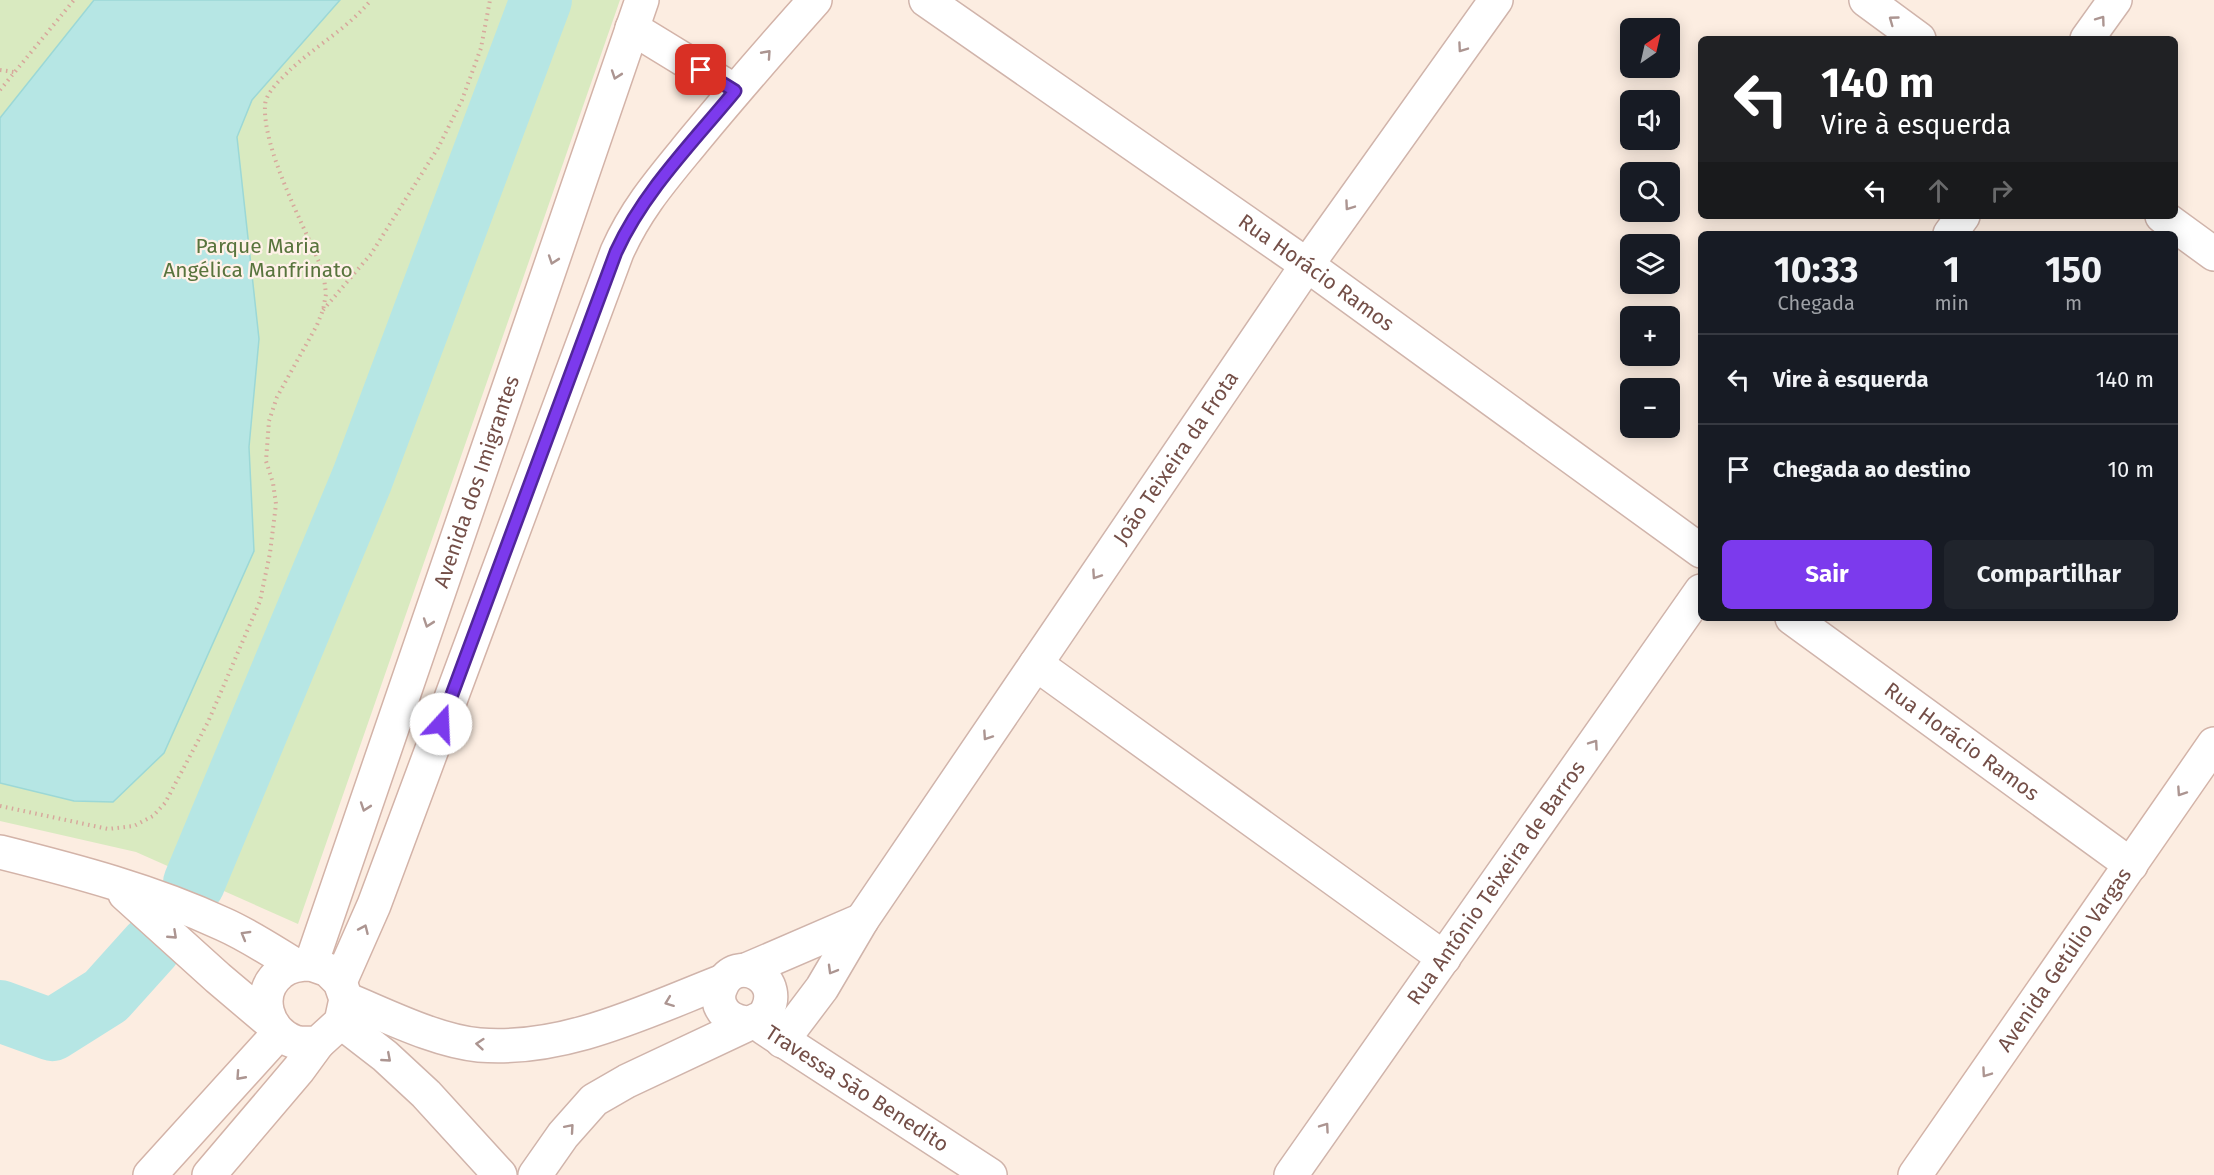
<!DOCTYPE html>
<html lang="pt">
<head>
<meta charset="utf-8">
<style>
	body { margin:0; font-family:"Fira Sans",sans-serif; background:#20242c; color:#f1f3f6; height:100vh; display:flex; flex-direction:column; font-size:22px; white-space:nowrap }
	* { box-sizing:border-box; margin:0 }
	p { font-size:20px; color:#9ea1a6 }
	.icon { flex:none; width:33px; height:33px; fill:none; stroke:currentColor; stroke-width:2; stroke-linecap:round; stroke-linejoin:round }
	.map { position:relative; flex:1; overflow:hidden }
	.drawer { position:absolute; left:1698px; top:231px; width:480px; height:390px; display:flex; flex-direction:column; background:#171b24; border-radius:9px; box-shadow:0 3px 15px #0003 }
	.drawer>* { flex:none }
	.banner { position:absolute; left:1698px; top:36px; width:480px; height:183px; border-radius:9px; box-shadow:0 3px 15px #0003; background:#202124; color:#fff; overflow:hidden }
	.needle { width:39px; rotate:34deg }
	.controls { position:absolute; left:1620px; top:18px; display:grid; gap:12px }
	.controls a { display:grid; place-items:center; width:60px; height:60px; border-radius:9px; background:#171b24; box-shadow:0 3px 15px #0003; font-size:30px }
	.pin { position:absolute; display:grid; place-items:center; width:51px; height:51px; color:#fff; margin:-26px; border-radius:12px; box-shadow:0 3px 9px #0006 }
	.me { position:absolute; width:66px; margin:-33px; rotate:20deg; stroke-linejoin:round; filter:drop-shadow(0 0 4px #0008) }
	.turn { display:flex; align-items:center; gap:21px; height:126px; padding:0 24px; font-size:27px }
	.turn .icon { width:78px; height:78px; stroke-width:2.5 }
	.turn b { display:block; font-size:42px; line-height:51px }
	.lanes { display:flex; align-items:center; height:57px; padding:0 24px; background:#0003; justify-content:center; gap:30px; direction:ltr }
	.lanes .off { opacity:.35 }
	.eta { display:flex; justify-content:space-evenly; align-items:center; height:102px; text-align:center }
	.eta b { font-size:36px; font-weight:700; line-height:42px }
	.primary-button { display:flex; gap:12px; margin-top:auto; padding:12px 24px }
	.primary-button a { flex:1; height:69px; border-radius:9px; background:#7c3aed; color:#fff; font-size:24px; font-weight:700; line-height:69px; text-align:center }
	.primary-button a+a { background:#20242c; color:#f1f3f6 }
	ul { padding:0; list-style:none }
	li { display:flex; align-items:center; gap:18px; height:90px; padding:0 24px; border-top:2px solid #363941 }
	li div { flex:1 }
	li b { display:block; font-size:22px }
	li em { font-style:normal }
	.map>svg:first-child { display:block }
	.green { fill:#d9eac0 }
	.water { fill:#b6e6e4; stroke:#9cd8d6; stroke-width:1.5 }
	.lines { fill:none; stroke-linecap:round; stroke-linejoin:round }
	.river { stroke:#b6e6e4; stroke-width:62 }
	.street-casing { stroke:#d0b4ab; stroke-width:36 }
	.secondary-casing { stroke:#d3b3a8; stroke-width:36 }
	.path { stroke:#d7a89c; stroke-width:4; stroke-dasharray:1.5 4.5; stroke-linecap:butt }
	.street { stroke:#fff; stroke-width:33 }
	.secondary { stroke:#fff; stroke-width:33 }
	.oneway { stroke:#ac9591 }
	.route-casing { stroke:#51269a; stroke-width:15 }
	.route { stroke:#7c3aed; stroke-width:10 }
	.labels { text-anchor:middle; stroke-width:4.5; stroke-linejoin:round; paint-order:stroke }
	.park-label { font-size:21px; fill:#58743d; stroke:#fff1e8 }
	.street-label { font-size:21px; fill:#744f48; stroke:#fff1e8 }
</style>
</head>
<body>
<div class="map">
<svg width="2214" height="1175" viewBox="0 0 2214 1175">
	<rect width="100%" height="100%" fill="#fcede1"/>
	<path class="green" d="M0 0H620L298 924 136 852 0 821Z"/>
	<path class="water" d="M94 0H340L252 100 237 137 259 339 249 447 254 551 164 753 113 802 74 801 0 783V118Z"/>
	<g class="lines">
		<path class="river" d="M194 883 362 479 541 0
			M0 1011 52 1030 106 996 151 946"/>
		<defs>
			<g id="street">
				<path id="s1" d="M926 0 1307 265 1701 551"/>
				<path d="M1866 0 1919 39"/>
				<path d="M2087 39 2115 0"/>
				<path d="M2162 216 2214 254"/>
				<path d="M1950 234 1963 216"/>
				<path id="s2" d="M1792 618 2131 865"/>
				<path d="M1036 664 1444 958"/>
				<path d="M746 970 862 920"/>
				<path d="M346 999C385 1015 436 1041 479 1045 564 1052 646 1011 723 981"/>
				<path d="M341 1022 385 1056 426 1094 500 1175"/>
				<path id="s3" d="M764 1028 990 1175"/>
				<path id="s4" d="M782 1041 822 988 862 920 1307 265 1496 0"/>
				<path d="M535 1175 563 1135 594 1100 627 1081 763 1017C791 979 735 951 721 987 718 993 718 999 720 1005 725 1017 734 1021 746 1023"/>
				<path id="s5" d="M1291 1175 1701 591"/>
			</g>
			<g id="secondary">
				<path d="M632 28 735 91"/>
				<path d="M0 852C76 871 152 891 223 924 248 935 272 951 295 965"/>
				<path d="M125 894 218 978 270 1022"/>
				<path id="s6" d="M311 964 642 0"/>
				<path d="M311 964 328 970 340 982 346 999 341 1022 318 1043C311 1043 302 1044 295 1042 266 1032 255 993 280 973 289 965 300 964 311 964Z"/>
				<path d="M340 982 374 905 617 252C637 207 664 177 695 139 734 92 774 46 815 0"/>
				<path d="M150 1175 279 1033"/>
				<path d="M209 1175 299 1069 318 1043"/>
				<path id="s7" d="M1915 1175 2214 744"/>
			</g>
		</defs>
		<use href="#street" class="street-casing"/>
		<use href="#secondary" class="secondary-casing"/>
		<path class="path" d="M0 70 14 72
			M0 90 74 0
			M323 310 371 254 438 148 462 100 481 48 490 0
			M0 806 108 829 134 826 153 816 165 803 208 722 260 601 270 553 276 504 273 483 266 461 269 421 277 397 317 325 323 310 326 294 324 278 319 262C302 222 263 149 265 106 265 93 282 78 291 69 317 45 348 28 371 0"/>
		<use href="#street" class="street"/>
		<use href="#secondary" class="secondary"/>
	</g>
	<defs><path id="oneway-chevron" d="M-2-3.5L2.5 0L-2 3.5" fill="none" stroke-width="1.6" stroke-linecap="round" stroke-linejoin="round" transform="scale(1.5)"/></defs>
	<g class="oneway">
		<use href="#oneway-chevron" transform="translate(1893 20) rotate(-144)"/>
		<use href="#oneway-chevron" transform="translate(2101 20) rotate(-54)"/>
		<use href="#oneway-chevron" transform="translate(1462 48) rotate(125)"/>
		<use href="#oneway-chevron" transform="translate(767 54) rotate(-48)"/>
		<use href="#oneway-chevron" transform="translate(616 75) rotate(109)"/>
		<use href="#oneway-chevron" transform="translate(1349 206) rotate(125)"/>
		<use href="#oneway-chevron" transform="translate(553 260) rotate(109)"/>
		<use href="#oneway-chevron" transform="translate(1096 575) rotate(124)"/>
		<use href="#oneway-chevron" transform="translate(428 623) rotate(109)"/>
		<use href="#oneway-chevron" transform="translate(987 736) rotate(124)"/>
		<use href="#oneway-chevron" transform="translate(1594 744) rotate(-55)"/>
		<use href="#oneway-chevron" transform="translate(2181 792) rotate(124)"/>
		<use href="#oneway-chevron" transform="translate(365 807) rotate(109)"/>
		<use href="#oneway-chevron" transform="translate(364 929) rotate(-66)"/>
		<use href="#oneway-chevron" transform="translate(173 935) rotate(43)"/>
		<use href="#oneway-chevron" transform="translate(245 935) rotate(-150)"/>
		<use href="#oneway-chevron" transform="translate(832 970) rotate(120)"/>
		<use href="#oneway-chevron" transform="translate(669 1002) rotate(159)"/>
		<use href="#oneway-chevron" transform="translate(480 1044) rotate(-175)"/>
		<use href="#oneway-chevron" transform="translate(387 1058) rotate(41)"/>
		<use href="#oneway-chevron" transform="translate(1986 1073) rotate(125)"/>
		<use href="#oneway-chevron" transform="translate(240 1076) rotate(132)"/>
		<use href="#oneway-chevron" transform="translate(1325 1127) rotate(-55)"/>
		<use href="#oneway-chevron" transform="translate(570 1128) rotate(-49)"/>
	</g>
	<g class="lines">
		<defs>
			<path id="route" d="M441 724 616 252C644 191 693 142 735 91L701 70"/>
		</defs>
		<use href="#route" class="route-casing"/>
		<use href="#route" class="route"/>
	</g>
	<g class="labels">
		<g class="park-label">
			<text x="258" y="253">Parque Maria<tspan x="258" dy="24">Angélica Manfrinato</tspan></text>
		</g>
		<g class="street-label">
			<text dy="7" stroke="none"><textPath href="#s1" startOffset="476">Rua Horácio Ramos</textPath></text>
			<text dy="7" stroke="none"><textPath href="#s4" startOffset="704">João Teixeira da Frota</textPath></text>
			<text dy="7" stroke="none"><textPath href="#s6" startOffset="510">Avenida dos Imigrantes</textPath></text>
			<text dy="7" stroke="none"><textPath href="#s2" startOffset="210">Rua Horácio Ramos</textPath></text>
			<text dy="7" stroke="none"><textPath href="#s5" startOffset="357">Rua Antônio Teixeira de Barros</textPath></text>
			<text dy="7" stroke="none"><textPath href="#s7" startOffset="262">Avenida Getúlio Vargas</textPath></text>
			<text dy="7" stroke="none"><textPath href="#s3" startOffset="111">Travessa São Benedito</textPath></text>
		</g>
	</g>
</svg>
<div class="controls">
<a><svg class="needle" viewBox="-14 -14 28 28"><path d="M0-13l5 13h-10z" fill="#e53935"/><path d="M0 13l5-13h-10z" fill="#9ea1a6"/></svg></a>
<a><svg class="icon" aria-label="sound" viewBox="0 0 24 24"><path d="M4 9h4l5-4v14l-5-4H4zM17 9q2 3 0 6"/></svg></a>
<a><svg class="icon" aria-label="search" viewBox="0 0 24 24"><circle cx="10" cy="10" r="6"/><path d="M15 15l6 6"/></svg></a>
<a><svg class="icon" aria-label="layers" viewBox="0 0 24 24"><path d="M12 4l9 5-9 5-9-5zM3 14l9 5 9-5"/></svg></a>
<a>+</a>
<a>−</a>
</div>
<div class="pin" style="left:701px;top:70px;background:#d93025"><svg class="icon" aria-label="arrive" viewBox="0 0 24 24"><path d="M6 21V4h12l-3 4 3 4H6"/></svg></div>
<svg class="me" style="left:441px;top:724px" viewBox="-20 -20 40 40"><circle r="19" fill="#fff"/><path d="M0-13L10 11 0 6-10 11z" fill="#7c3aed"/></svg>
<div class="banner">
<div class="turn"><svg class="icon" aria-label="left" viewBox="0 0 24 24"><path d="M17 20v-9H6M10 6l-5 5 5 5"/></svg><div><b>140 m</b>Vire à esquerda</div></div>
<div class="lanes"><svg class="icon" aria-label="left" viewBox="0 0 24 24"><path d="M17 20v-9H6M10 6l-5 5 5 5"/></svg><svg class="icon off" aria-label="ahead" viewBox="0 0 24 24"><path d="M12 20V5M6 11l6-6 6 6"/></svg><svg class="icon off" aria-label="right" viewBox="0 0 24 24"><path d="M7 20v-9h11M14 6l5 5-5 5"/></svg></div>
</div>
<section class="drawer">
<div class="eta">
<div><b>10:33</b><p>Chegada</p></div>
<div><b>1</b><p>min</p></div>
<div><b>150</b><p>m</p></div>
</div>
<ul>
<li><svg class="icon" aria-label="left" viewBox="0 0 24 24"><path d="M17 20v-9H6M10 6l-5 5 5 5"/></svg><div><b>Vire à esquerda</b></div><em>140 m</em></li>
<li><svg class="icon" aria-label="arrive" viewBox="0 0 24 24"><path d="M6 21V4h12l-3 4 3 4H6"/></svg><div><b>Chegada ao destino</b></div><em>10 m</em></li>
</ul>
<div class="primary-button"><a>Sair</a><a>Compartilhar</a></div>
</section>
</div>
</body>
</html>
